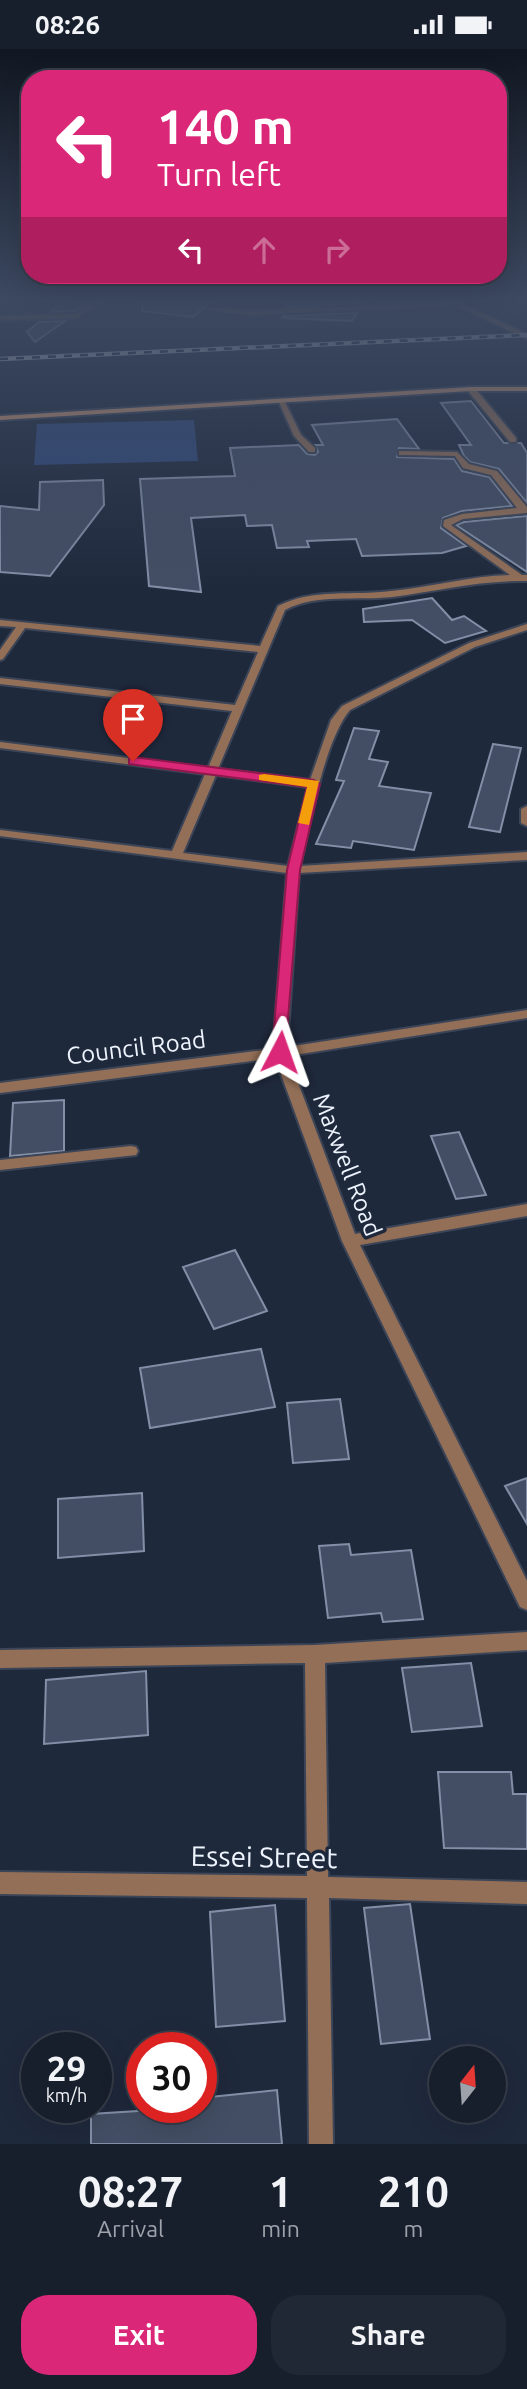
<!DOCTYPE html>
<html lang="en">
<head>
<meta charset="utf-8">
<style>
	body { margin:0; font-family:Ubuntu,sans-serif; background:#202735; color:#f1f3f6; height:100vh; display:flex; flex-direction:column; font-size:26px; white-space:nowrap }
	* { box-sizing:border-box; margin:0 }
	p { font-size:23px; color:#9ea2aa }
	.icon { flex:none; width:38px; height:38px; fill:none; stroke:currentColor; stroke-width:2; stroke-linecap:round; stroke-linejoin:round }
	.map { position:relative; height:2095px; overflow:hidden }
	.side { display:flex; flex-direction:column; background:#171f2d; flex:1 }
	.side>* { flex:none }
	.banner { position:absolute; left:21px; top:21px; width:486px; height:214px; border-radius:28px; box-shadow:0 7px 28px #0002,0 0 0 2px #363d49; background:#db2777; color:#fff; overflow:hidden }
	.needle { width:46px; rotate:17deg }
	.controls { position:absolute; left:429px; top:1997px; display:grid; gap:14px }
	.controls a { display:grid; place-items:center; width:77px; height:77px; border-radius:50%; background:#171f2d; box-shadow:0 7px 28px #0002,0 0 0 2px #363d49; font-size:35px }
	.speed { position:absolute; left:21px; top:1983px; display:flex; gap:14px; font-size:35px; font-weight:700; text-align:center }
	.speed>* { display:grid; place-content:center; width:91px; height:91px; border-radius:50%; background:#171f2d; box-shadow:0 7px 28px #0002,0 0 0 2px #363d49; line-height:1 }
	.speed small { font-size:18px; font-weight:400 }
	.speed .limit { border:10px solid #d22; background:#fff; color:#111 }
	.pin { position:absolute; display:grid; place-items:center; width:60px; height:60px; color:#fff; margin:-72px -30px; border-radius:50% 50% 50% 0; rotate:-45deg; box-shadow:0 0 7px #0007 }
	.pin .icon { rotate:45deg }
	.me { position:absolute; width:77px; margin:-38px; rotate:4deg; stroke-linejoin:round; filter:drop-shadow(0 0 5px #0008) }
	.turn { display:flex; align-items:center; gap:24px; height:147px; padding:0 21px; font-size:32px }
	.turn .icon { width:91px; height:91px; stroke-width:2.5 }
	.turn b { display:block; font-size:49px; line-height:60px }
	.lanes { display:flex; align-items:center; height:66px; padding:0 21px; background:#0003; justify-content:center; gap:35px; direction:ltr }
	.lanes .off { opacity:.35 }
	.eta { display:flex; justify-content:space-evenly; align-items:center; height:119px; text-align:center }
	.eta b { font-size:42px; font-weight:700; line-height:49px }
	.primary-button { display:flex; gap:14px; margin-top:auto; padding:14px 21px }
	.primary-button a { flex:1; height:80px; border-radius:28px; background:#db2777; color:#fff; font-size:28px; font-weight:700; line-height:80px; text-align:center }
	.primary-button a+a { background:#202735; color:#f1f3f6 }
	.status { display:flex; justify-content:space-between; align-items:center; height:49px; padding:0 35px; background:#171f2d; direction:ltr }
	.status svg { height:19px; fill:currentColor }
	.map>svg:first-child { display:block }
	.green { fill:#30487a }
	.building { fill:#434e64; stroke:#828fa7; stroke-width:2 }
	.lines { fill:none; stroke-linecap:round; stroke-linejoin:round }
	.minor-casing { stroke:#3c4557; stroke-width:4 }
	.tertiary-casing { stroke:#3c4557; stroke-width:4 }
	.secondary-casing { stroke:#3c4557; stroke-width:4 }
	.minor { fill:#936f57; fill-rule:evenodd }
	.tertiary { fill:#936f57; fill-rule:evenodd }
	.secondary { fill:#cf9770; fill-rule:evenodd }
	.rail-casing { stroke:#bdc4d0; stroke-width:4.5 }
	.rail { stroke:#1f293c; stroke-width:2.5; stroke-dasharray:8; stroke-linecap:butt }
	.route { fill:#db2777; stroke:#8e194d; stroke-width:2 }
	.slow { fill:#f59e0b }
	.labels { text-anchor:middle; stroke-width:7; stroke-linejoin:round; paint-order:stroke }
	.street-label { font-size:24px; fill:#eef4fe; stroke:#1f293c }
	.near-street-label { font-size:28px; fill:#eef4fe; stroke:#1f293c }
</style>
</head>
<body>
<div class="status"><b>08:26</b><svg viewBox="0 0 49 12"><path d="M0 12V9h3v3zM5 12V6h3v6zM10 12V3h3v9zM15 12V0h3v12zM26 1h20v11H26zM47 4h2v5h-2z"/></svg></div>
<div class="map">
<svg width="527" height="2095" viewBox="0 0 527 2095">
	<rect width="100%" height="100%" fill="#1f293c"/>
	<path class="green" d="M194 371 198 412 34 416 37 375Z"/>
	<path class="building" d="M66 249H95L74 262 50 263Z
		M142 249H215L193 268 142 262Z
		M289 249H365L362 255 286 258Z
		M357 264 352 272 282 269 283 267Z
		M65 272 35 293 27 283 39 273Z
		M471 352 504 394H521L527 404V454L499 420 470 413 464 407 459 396H471L441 354Z
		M397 370 419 400 399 399 397 408 454 410 462 422 489 428 512 457 462 462 443 469 441 479 466 497 442 504 362 507 356 490 307 492 309 498 277 499 272 476 247 477 245 466 191 469 201 543 149 537 140 430 235 427 230 399 299 396 307 405 315 406 318 403 315 396H323L312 376Z
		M103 431 104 456 50 527 0 523V457L39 461 40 433Z
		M527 467V523L456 476 464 473Z
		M432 549 452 571 464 567 486 582 445 594 412 571 364 573 363 560Z
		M354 679 379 682 369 710 388 713 379 737 431 744 414 801 353 792 351 799 316 795 344 732 336 731Z
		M493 695 521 699 500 783 469 778Z
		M64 1051V1102L10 1107 13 1054Z
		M459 1083 486 1146 456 1150 431 1087Z
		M235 1201 267 1262 214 1280 183 1218Z
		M261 1300 275 1358 150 1379 140 1319Z
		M340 1350 349 1410 293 1414 287 1354Z
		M527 1429V1475L505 1437Z
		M142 1444 144 1502 58 1509V1450Z
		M349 1495 351 1506 411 1501 423 1570 383 1573 381 1564 328 1569 319 1497Z
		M471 1614 482 1677 412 1683 402 1619Z
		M146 1622 148 1686 44 1695 46 1631Z
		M438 1723H511L513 1745H527V1800L444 1799Z
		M410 1855 430 1990 381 1995 364 1859Z
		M275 1856 285 1972 216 1978 210 1863Z
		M277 2041 282 2095H91V2065L201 2058V2049Z"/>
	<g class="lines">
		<defs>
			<path id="minor" d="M100 249H108L76 269 0 271V267L75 265Z
				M457 253 459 256 251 266 209 261 212 259 251 262Z
				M468 338H474L516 389V393H510L468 342Z
				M278 351H284L301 386 315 399V403H309L294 387Z
				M399 402 457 403 469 415 497 422 527 458V464L463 470 451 476 522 526H527V532C481 531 437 542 392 548 357 552 317 544 285 561L218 720 310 731 331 671 342 657 469 594 527 575V581L475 598 350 661C324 692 310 776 300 817L527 803V811L299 824 287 998 527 961V969L288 1007 355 1185 527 1155V1167L360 1196 527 1532V1561L520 1558 342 1192 275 1009 0 1044V1034L273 1000 287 824 0 787V781L172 802 205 725 0 699V693L208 719 232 662 0 635V629L235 656 258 603 25 579 3 610 0 611V601L16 578 0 577V571L260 597 278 557C313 539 353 547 391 542 431 538 470 527 510 526L443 477 444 471 462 465 517 459 491 426 463 419 455 407 402 406H399ZM216 726 308 738 288 817 183 804Z
				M527 757V777L521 774V760Z
				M131 1097 136 1098 138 1102 136 1106 0 1121V1111Z
				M527 1583V1601L325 1614 328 1828 527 1833V1855L329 1849 333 2095H309L307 1849 0 1845V1823L307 1827 305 1614 0 1619V1601L315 1596Z"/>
			<path id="tertiary" d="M441 249H450L527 285V290Z"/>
			<path id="secondary" d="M471 338H527V342H471L0 371V367Z"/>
		</defs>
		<use href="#minor" class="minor-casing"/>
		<use href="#tertiary" class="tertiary-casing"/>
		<use href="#secondary" class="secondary-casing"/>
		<use href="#minor" class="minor"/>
		<use href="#tertiary" class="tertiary"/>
		<use href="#secondary" class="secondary"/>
		<defs>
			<path id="rail" d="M0 310 527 286"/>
		</defs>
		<use href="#rail" class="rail-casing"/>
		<use href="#rail" class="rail"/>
	</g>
	<linearGradient id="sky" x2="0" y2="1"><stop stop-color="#111721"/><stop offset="0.46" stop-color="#3c4961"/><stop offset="1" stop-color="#3c4961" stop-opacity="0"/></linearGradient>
	<rect width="527" height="543" fill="url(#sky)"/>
	<path class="route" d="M133 708 314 731 320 735 300 821 285 1007H274L272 1003 287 821 307 738 129 715V709Z"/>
	<path class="slow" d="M264 725 319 732 309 776 298 774 307 738 259 731V726Z"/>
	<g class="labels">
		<g class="street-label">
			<text transform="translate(136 999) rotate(-7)" y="8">Council Road</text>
			<text transform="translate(347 1116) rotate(69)" y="8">Maxwell Road</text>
		</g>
		<g class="near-street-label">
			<text transform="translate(264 1808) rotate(1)" y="10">Essei Street</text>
		</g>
	</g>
</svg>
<div class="controls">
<a><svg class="needle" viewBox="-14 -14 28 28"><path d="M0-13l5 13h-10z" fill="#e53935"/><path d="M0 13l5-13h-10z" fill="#9ea2aa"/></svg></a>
</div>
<div class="speed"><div>29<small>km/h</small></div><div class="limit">30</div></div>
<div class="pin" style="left:133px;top:712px;background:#d93025"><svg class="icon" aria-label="arrive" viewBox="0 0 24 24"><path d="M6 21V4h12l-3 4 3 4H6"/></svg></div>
<svg class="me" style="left:280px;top:1003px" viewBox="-20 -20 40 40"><path d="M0-17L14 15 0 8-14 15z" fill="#db2777" stroke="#fff" stroke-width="4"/></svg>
<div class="banner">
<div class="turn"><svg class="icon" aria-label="left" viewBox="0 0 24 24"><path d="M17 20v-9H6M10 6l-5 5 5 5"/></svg><div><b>140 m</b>Turn left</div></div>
<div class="lanes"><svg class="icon" aria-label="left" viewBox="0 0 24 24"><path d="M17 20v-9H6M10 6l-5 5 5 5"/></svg><svg class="icon off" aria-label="ahead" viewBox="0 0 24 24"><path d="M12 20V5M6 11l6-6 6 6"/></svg><svg class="icon off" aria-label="right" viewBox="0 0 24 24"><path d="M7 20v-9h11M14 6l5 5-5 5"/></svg></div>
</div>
</div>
<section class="side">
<div class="eta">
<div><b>08:27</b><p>Arrival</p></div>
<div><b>1</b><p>min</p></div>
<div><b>210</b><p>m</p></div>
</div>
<div class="primary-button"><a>Exit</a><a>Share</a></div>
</section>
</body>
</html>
